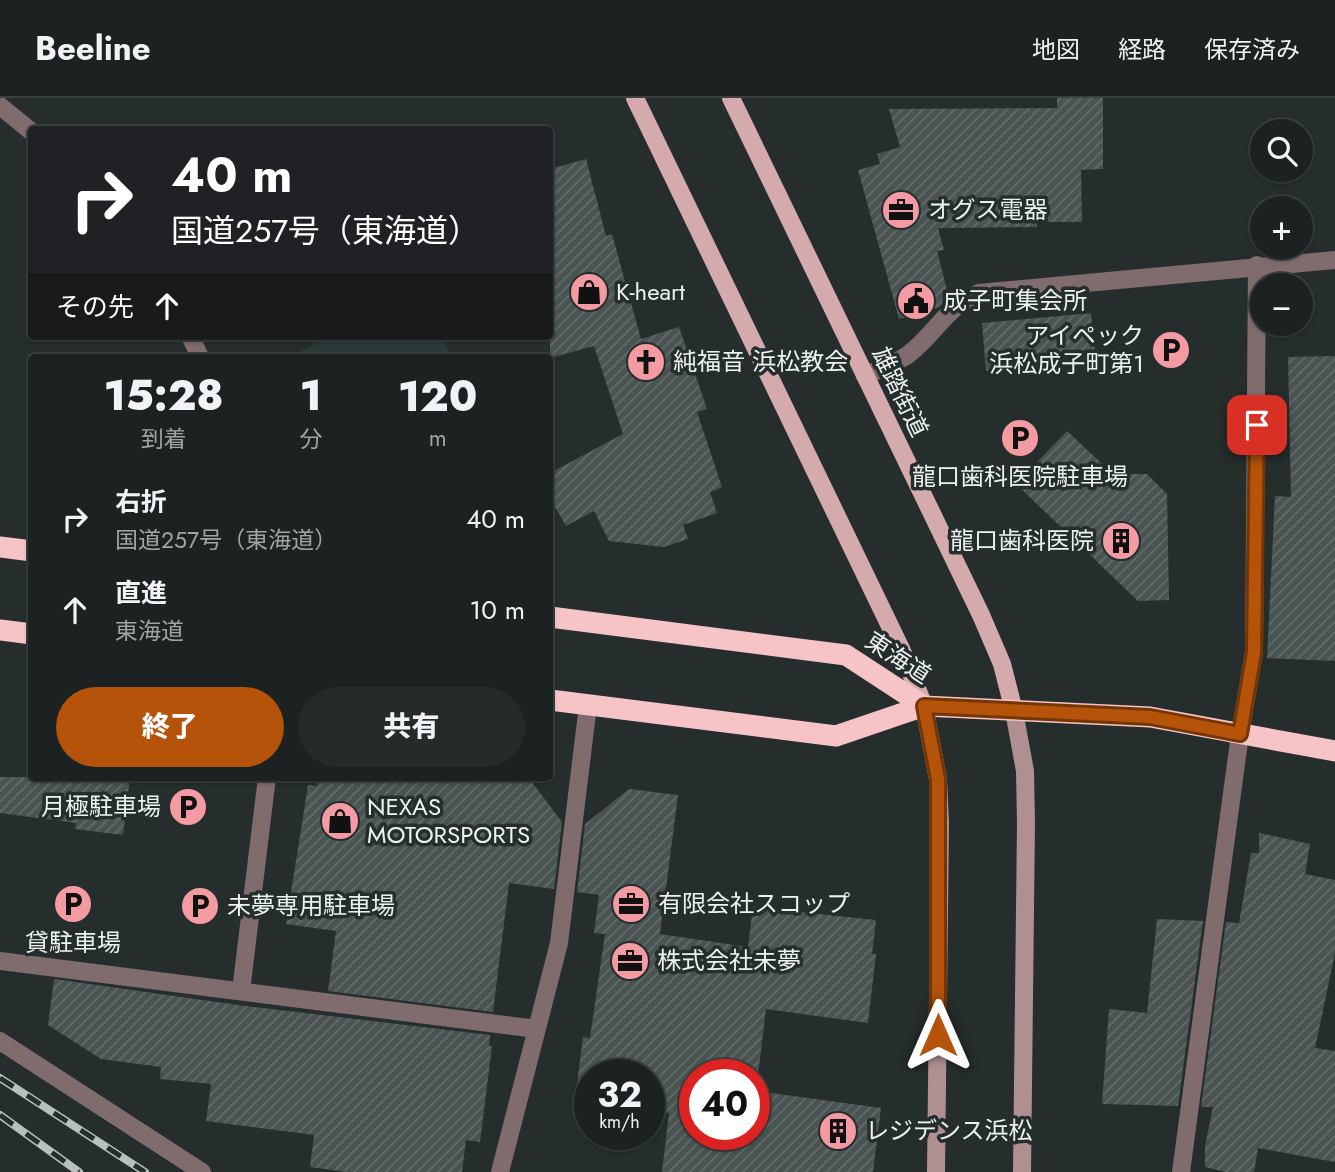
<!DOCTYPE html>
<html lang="ja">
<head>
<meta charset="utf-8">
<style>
	body { margin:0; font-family:Jost,"Noto Sans JP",sans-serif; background:#252a2a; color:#f1f3f6; height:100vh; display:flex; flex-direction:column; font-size:26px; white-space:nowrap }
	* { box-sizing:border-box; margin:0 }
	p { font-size:23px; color:#a0a4a5 }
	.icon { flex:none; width:38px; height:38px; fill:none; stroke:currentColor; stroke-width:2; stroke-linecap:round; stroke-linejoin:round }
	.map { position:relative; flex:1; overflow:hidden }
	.drawer { position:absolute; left:28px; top:256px; width:525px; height:427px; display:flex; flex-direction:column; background:#1c2222; border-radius:7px; box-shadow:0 2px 5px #0004,0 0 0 2px #3a3f40 }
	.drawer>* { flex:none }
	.top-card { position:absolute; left:28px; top:28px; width:525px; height:214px; border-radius:7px; box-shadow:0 2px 5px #0004,0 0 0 2px #3a3f40; background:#202124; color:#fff; overflow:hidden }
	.buttons { position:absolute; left:1250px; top:21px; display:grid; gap:14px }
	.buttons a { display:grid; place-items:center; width:63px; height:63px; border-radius:50%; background:#1c2222; box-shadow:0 2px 5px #0004,0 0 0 2px #3a3f40; font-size:35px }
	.speed { position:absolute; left:574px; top:961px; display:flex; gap:14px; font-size:35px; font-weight:700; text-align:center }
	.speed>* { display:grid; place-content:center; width:91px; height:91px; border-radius:50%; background:#1c2222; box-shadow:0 2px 5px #0004,0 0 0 2px #3a3f40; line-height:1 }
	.speed small { font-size:18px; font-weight:400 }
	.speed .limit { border:10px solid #d22; background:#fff; color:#111 }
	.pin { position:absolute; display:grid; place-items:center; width:60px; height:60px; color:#fff; margin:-30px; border-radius:14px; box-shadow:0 4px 10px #0006 }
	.me { position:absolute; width:77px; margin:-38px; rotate:0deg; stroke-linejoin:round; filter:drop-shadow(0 0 5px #0008) }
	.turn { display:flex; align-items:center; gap:24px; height:147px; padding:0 28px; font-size:32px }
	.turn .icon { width:91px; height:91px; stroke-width:2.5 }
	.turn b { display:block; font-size:49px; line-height:60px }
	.then { display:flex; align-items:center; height:66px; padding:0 28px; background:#0003; gap:14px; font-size:26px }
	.eta { display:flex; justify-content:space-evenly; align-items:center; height:119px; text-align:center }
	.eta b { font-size:42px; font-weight:800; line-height:49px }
	.action { display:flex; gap:14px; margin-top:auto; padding:14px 28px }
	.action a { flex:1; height:80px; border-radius:42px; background:#b45309; color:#fff; font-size:28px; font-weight:800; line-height:80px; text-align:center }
	.action a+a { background:#252a2a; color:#f1f3f6 }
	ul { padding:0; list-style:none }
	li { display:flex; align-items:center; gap:21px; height:91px; padding:0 28px }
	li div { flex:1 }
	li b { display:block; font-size:26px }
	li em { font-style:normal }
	header { display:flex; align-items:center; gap:42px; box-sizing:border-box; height:98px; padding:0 35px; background:#1c2222; border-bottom:2px solid #3a3f40 }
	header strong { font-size:33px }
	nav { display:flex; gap:38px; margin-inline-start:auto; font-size:24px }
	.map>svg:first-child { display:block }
	.built { fill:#293a39 }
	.building { fill:url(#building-hatch); fill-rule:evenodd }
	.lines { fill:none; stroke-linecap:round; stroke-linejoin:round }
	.street { stroke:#806b6d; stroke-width:18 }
	.secondary { stroke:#b08f91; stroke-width:18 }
	.primary { stroke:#d5aaad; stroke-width:18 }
	.highway { stroke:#f6c3c7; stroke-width:21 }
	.rail-casing { stroke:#b9bfbe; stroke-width:8 }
	.rail { stroke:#252e2d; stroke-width:5; stroke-dasharray:16; stroke-linecap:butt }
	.route-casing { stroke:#753606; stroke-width:18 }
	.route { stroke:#b45309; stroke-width:12 }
	.labels { text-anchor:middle; stroke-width:7; stroke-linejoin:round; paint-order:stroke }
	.poi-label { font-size:24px; fill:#ecf2f1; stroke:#252e2d; text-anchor:start }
	.street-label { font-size:24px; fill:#ecf2f1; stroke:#252e2d }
</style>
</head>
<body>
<header>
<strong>Beeline</strong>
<nav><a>地図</a><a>経路</a><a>保存済み</a></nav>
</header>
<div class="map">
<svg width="1335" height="1074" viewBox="0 0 1335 1074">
	<defs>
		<pattern id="building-hatch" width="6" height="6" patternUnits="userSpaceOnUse" patternTransform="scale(1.75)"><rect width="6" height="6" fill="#495352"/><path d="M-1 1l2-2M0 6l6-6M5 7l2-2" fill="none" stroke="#636c6b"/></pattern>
	</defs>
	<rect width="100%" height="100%" fill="#252e2d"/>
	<path class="built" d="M331 238H441L452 259H289Z"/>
	<path class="building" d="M1057 0H1103V71L1081 72 1082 124H1037V129L938 130 944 152 937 153 949 200 938 210 899 221 858 72 880 66 877 56 900 49 889 11 1057 10Z
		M586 61 606 138 612 136 641 241 679 229 707 311 697 314 722 389 710 394 717 415 683 427 688 441 664 449 609 443 594 413 566 428 550 400V375L623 336 594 248 550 260V71Z
		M1091 215 1096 264 986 273 982 225Z
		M1335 258V563L1267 560 1275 398 1291 399 1288 259Z
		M1067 333 1113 376H1147L1167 396 1169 502 1138 503 1016 386Z
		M0 679H130L123 737 75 731 76 725 0 715Z
		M318 679H528L562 724 554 791 509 785 493 914 328 893 336 833 286 826 308 687 317 688Z
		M629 691 678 697 660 836 748 849 753 809 876 822 872 856H876L868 925 766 911 756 993 881 1010 873 1074H662L669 1015 649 1012V976H590V1004L575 1002 583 939 590 940 605 836 594 835 599 797 577 794 585 726ZM695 976H754V1036H695Z
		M1259 735 1310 746 1305 776 1335 782V855L1315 950 1335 953V1064L1258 1050 1254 1074H1226L1205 1069V1048L1213 1009H1201L1226 824 1239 825 1251 755H1259Z
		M1157 821 1203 823 1178 1008 1102 1006 1109 911 1147 915Z
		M54 881 238 907 490 937 489 948H492L480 1044 466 1042 462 1074H348L310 1069 314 1037 206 1023 211 986 160 981 161 969 101 961 48 927Z"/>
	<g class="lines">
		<path class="street" d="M0 8 32 34
			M190 238 200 259
			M865 278C879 271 897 265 909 256 936 235 945 210 979 195L1335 162
			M0 863 537 931
			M241 893 267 679
			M0 943 202 1074
			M500 1074 559 845 588 607
			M1181 1074 1240 636 1254 554 1257 167"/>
		<path class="secondary" d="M924 608 938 681 940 725 936 1074
			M1014 613 1025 673 1026 725 1022 1074"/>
		<path class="primary" d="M635 0 902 553 924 608
			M731 0 981 517 1002 566 1014 613"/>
		<path class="highway" d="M0 449 32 453
			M550 519 846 557 924 608
			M0 532 32 536
			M550 602 836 638 924 608 1150 619 1335 653"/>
		<defs>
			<path id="rail" d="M0 980 145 1074
				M0 1017 79 1074"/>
		</defs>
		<use href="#rail" class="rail-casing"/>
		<use href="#rail" class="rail"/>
	</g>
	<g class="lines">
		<defs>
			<path id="route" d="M938 937V681L924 608 1150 619 1240 636 1254 554 1257 327"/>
		</defs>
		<use href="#route" class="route-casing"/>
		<use href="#route" class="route"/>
	</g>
	<defs>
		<symbol id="office-disc" viewBox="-11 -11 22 22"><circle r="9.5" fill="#f49aa3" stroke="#252e2d"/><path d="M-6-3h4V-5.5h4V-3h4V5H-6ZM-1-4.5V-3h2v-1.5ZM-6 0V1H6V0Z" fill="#111"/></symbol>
		<symbol id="shop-disc" viewBox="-11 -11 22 22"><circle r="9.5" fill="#f49aa3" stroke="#252e2d"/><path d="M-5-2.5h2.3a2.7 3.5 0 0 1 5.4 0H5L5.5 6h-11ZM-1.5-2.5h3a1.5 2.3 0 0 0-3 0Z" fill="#111"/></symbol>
		<symbol id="civic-disc" viewBox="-11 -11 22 22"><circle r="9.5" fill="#f49aa3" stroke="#252e2d"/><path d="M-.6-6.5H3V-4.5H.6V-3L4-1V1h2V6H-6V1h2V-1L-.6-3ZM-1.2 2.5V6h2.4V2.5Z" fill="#111"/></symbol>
		<symbol id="parking-disc" viewBox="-11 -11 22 22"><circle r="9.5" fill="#f49aa3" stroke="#252e2d"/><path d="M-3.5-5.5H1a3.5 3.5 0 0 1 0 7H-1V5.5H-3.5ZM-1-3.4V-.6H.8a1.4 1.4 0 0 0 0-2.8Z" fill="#111"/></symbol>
		<symbol id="church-disc" viewBox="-11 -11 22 22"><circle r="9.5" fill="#f49aa3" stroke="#252e2d"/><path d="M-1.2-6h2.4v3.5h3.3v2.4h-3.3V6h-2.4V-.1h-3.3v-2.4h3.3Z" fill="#111"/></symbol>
		<symbol id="building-disc" viewBox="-11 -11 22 22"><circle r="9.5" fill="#f49aa3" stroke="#252e2d"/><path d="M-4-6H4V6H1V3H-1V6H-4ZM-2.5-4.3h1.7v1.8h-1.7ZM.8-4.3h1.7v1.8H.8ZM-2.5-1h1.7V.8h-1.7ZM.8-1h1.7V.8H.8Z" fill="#111"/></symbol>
	</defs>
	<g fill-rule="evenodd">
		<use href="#office-disc" x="879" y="90" width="44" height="44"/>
		<use href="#shop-disc" x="567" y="172" width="44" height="44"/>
		<use href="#civic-disc" x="894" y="181" width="44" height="44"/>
		<use href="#parking-disc" x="1149" y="230" width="44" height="44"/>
		<use href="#church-disc" x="624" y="242" width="44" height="44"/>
		<use href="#parking-disc" x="998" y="318" width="44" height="44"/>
		<use href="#building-disc" x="1099" y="421" width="44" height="44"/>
		<use href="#parking-disc" x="166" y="687" width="44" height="44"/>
		<use href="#shop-disc" x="318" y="701" width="44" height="44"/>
		<use href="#parking-disc" x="51" y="784" width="44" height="44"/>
		<use href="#office-disc" x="609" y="784" width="44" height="44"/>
		<use href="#parking-disc" x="178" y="786" width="44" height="44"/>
		<use href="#office-disc" x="608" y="841" width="44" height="44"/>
		<use href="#building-disc" x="816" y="1011" width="44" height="44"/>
	</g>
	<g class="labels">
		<g class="poi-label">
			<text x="928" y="120">オグス電器</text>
			<text x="616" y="202">K-heart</text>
			<text x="943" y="211">成子町集会所</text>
			<text x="1144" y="246" text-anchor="end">アイペック<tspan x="1144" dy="28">浜松成子町第1</tspan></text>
			<text x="673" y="272">純福音 浜松教会</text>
			<text x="1020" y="387" text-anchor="middle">龍口歯科医院駐車場</text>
			<text x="1094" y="451" text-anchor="end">龍口歯科医院</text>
			<text x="161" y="717" text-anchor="end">月極駐車場</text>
			<text x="367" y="717">NEXAS<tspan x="367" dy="28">MOTORSPORTS</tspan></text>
			<text x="658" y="814">有限会社スコップ</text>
			<text x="227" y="816">未夢専用駐車場</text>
			<text x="73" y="853" text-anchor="middle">貸駐車場</text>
			<text x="657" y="871">株式会社未夢</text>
			<text x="865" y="1041">レジデンス浜松</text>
		</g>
		<g class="street-label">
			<text transform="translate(900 294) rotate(64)" y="8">雄踏街道</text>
			<text transform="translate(898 560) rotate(33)" y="8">東海道</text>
		</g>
	</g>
</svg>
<div class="buttons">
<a><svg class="icon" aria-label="search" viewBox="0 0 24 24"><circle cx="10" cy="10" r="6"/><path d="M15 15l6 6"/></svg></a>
<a>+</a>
<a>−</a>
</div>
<div class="speed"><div>32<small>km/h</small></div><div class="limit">40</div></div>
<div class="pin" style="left:1257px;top:327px;background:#d93025"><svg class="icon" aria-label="arrive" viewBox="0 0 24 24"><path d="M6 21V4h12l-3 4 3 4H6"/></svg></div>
<svg class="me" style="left:938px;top:937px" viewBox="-20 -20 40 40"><path d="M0-17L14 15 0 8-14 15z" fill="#b45309" stroke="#fff" stroke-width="4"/></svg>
<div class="top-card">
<div class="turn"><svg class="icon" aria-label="right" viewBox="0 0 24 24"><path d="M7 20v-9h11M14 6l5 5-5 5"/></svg><div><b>40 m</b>国道257号（東海道）</div></div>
<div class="then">その先<svg class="icon" aria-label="ahead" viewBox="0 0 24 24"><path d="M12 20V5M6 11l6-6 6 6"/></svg></div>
</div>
<section class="drawer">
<div class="eta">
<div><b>15:28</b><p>到着</p></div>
<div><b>1</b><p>分</p></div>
<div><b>120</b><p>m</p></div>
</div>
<ul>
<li><svg class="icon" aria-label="right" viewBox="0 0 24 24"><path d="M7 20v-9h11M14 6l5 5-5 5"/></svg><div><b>右折</b><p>国道257号（東海道）</p></div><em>40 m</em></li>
<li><svg class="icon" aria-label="ahead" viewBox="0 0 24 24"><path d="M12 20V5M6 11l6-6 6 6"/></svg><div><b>直進</b><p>東海道</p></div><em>10 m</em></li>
</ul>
<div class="action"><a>終了</a><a>共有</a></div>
</section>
</div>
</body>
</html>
